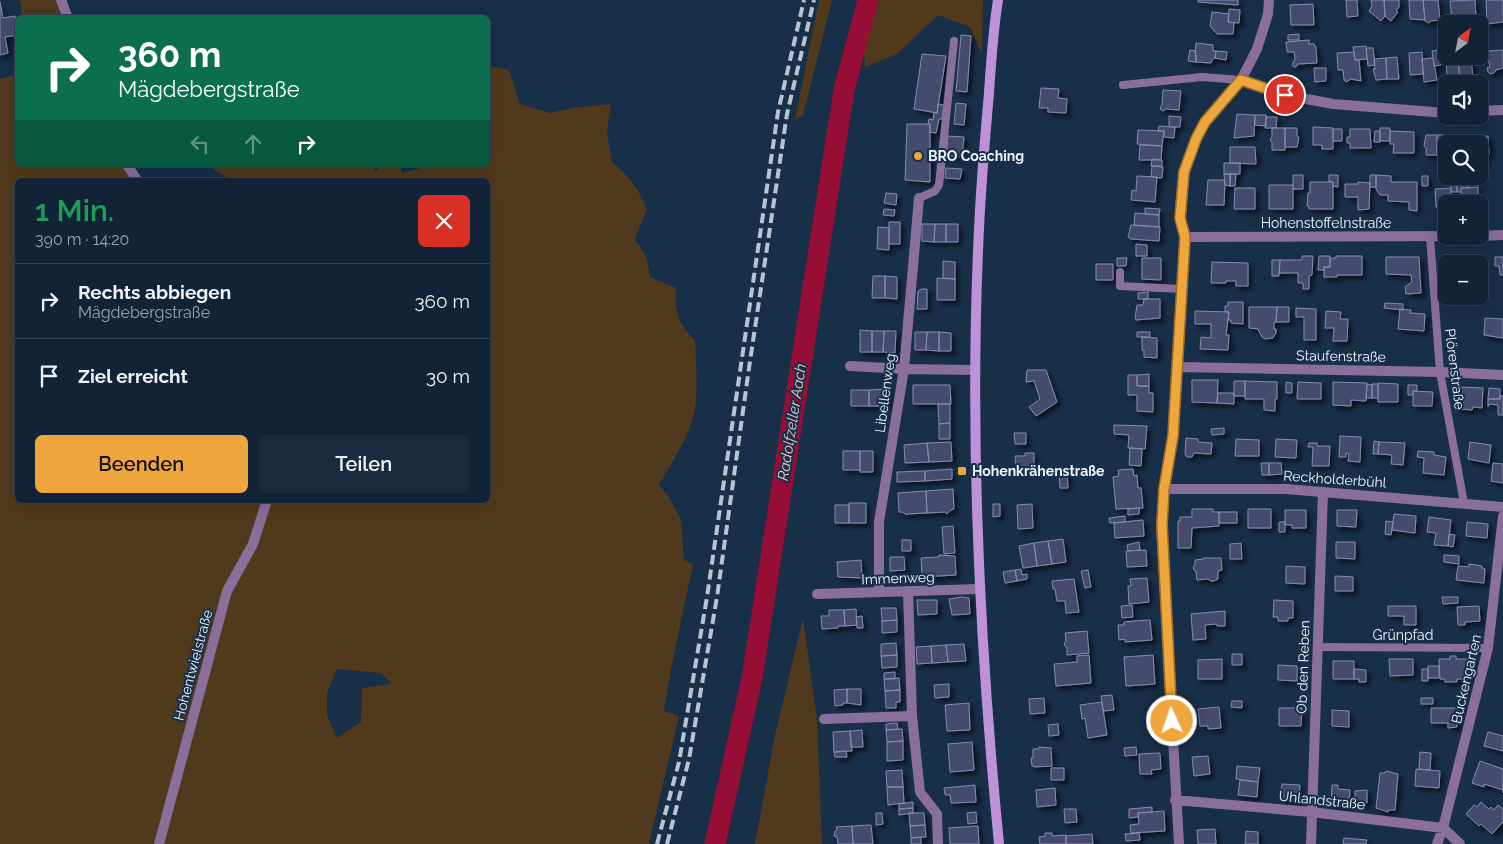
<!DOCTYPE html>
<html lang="de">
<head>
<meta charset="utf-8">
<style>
	body { margin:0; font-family:Raleway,sans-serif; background:#1b2b3f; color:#f1f3f6; height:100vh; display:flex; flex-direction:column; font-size:19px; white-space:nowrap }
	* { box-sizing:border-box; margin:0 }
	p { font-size:16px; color:#9ca4ad }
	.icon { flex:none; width:28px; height:28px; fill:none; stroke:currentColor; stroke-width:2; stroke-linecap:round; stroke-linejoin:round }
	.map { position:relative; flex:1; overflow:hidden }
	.panel { position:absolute; left:15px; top:178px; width:475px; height:325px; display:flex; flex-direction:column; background:#122337; border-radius:8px; box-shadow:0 5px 20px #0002,0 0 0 1px #314052 }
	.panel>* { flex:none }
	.top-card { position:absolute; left:15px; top:15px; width:475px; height:152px; border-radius:8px; box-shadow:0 5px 20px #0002,0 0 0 1px #314052; background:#0b6e4f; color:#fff; overflow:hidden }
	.needle { width:32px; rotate:32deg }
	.tools { position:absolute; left:1438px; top:15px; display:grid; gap:10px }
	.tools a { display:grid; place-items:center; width:50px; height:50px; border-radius:8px; background:#122337; box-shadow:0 5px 20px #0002,0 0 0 1px #314052; font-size:25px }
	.pin { position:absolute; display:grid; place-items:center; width:42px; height:42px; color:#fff; margin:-21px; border:2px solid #fff; border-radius:50%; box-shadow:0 1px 5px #0007 }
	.me { position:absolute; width:55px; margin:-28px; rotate:357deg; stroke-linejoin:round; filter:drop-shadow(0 0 4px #0008) }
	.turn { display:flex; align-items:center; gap:18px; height:105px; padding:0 20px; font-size:22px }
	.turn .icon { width:65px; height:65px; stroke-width:2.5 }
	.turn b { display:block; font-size:35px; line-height:42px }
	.lanes { display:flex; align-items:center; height:48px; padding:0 20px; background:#0003; justify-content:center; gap:25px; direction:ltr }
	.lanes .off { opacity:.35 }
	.round { display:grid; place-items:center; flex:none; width:52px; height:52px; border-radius:8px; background:#1b2b3f }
	.headline { display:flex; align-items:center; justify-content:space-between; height:85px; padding:0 20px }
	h1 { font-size:30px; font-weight:600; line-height:38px; color:#1e9e55 }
	.primary-button { display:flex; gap:10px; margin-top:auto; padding:10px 20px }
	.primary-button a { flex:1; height:58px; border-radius:8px; background:#efa73d; color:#111; font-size:20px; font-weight:600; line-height:58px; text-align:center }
	.primary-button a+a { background:#1b2b3f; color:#f1f3f6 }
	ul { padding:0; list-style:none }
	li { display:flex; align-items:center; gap:15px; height:75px; padding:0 20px; border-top:1px solid #314052 }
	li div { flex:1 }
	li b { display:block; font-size:19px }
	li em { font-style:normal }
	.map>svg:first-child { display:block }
	.green { fill:#513a1b; fill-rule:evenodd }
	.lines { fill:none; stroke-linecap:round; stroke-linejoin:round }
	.river { stroke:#960d36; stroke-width:21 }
	.building { fill:#444c6d; stroke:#828cb1; filter:url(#shadow) }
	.lane { stroke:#8a6e9b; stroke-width:8 }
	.street { stroke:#8a6e9b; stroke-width:10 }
	.secondary { stroke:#bf91d9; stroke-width:10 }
	.rail { stroke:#b8c4d2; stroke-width:4; stroke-dasharray:10 5; stroke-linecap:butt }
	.route-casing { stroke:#9b6d28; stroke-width:12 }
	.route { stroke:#efa73d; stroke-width:9 }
	.poi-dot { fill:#efa73d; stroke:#182f49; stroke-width:2 }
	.labels { text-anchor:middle; stroke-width:4; stroke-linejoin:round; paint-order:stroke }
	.poi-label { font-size:14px; font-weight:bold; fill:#ebf4fe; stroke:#182f49; text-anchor:start }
	.street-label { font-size:14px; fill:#ebf4fe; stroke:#182f49 }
	.water-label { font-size:15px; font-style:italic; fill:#ebc9cb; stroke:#182f49 }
</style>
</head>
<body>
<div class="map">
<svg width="1503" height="844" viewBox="0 0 1503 844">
	<defs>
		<filter id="shadow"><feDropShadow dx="3.5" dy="3.5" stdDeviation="2.5" flood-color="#0009"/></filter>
	</defs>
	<rect width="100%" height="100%" fill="#182f49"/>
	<path class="green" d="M20 0H61L68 17H23Z
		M819 0H832L803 115 795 120Z
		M860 0H983L982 55 970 27 938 15 897 54 865 67Z
		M489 66 509 70 520 104 550 113 572 108 611 104 607 132 612 162C630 176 638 188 647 209L635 239 647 258 650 277 676 288C674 310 678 325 695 340 696 364 699 396 693 418 686 442 671 463 659 485L669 497 681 520 684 560 693 564 671 669 664 711 679 716 649 844H0V79L17 74 18 165H127L137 180H18V500H488V180H232L213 169 211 165H374L375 172 381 165H400L402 173 418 169 420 165H488ZM337 669 381 673 392 684 362 688 361 722 337 738 327 715V693Z
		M803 618 817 720 822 844H755L775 735Z"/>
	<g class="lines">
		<path class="river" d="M715 844 752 678 844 90 868 0"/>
	</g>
	<path class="building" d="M1198 0H1238V5L1198 2Z
		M1346 0H1357L1358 16 1347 17Z
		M1371 0H1384L1385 16 1381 21 1369 11 1372 6Z
		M1384 0H1399V7L1396 11 1398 12 1391 21 1385 16Z
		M1409 0H1423L1425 20 1410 19Z
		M1423 0H1438L1440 20 1431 21 1429 23 1425 21Z
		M1475 0 1476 19 1452 20 1450 1Z
		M1486 0H1503V22L1487 24Z
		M0 2 3 18 15 16 18 31V35L5 37 8 53 0 55Z
		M1313 4 1314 25H1291L1290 5Z
		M1229 9 1240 10 1239 23 1228 22Z
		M1212 12 1229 14 1228 22 1234 23 1233 34H1217L1210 26Z
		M1299 34V40H1288V35Z
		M961 35 971 36 967 92 956 91Z
		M1309 40V44H1314L1316 48 1317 63 1298 64 1296 67H1294L1292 65 1295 59 1294 52H1287L1286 42Z
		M1196 43 1213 45V51H1216L1215 58 1212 60 1211 63 1196 62 1197 56 1195 54Z
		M1366 46 1367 59 1355 60 1353 47Z
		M1366 48H1373L1375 65 1368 66Z
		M1190 50 1195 51 1196 62 1188 61Z
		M1439 50 1441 65 1434 66 1432 51Z
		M1503 50V68L1496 70 1494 73 1490 74 1488 72 1487 68 1490 67 1489 62 1483 57 1488 51Z
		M1216 51 1227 52 1226 60 1215 58Z
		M1354 52 1355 60H1359L1361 81 1351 79 1346 82 1344 80 1343 70H1338L1337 53Z
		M1422 52 1423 74 1410 75 1409 53Z
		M922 54 946 56 937 113 914 109Z
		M1471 56 1473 81 1460 82 1458 57Z
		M1397 57 1399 79H1387L1386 58Z
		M1386 58 1387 79 1376 80 1373 69H1375L1374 59Z
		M1433 58 1437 80 1424 82 1422 59Z
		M1458 58 1460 82 1448 81 1446 80 1447 75 1446 59Z
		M1314 68H1326V81L1315 82Z
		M1041 88 1059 89 1058 98 1067 99 1066 113 1048 112V108H1039Z
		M1163 90 1181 91 1179 110 1166 109 1163 111 1160 109 1162 104Z
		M956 103 966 104 964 125 954 124Z
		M938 104 944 105 942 119H939L936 133 930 132V124H928L929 119 933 120 934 112 937 113Z
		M1237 114 1255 115 1254 136 1234 138Z
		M1255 115H1266V126L1255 125Z
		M1169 116 1181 117 1180 127H1169Z
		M1266 117H1277L1276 128H1265Z
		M907 124H930V182L905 180Z
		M1159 126 1175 127 1174 138 1164 137V131H1158Z
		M1313 127 1333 128V149H1322V145H1313Z
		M1272 128H1285V150H1272V142L1270 140 1272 136Z
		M1285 128H1297V136L1299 137 1297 147H1285Z
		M1380 128H1390V141H1380Z
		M1333 129H1342V141H1333Z
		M1350 129H1370L1371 148H1350V143H1347V137H1350Z
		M1138 130 1164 131 1162 146 1137 144Z
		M1375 131H1380V142H1374Z
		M1390 131 1414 132V153H1393L1394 144H1390Z
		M1426 135H1437V155H1426V148L1424 146Z
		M1437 135H1450L1451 144H1446V155H1437Z
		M948 136 964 137 962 157 946 156Z
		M1488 136 1489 155 1485 159H1479V144H1476V137Z
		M1462 137H1476V144H1463Z
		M1140 145 1162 146 1161 160H1139Z
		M1230 147H1255L1256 164 1230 163Z
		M1152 159 1162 160V166H1151Z
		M1224 163H1240V174H1224Z
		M1152 166 1163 167 1162 178 1151 177Z
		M946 168 962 169 960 179 945 178Z
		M1224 174H1230V186L1225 185Z
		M1230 174H1236L1235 186H1230Z
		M1293 175H1303V189H1293Z
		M1329 175H1338V187L1333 186V182H1329Z
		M1370 175H1376V187H1370Z
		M1376 175 1391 176V182H1417V211L1409 210V202L1388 201V195H1380L1376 189Z
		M1137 176 1157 177 1155 202 1131 200 1132 190 1136 191Z
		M1422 176H1428V186H1422Z
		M1208 180H1225L1224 205H1206Z
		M1451 181H1457V192H1451Z
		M1457 181H1469V188H1461V192H1457Z
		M1310 182H1333V209H1309V206H1307L1308 193H1310Z
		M1358 182 1370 183 1369 209 1358 210V197H1345V184H1358Z
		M1269 185H1293V209H1269Z
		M1478 187V204H1461V188Z
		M1235 188H1255V209H1234Z
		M1451 188V204H1446V208L1444 207H1436L1435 189Z
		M886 193 897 194 896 205 884 203Z
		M1145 208 1160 209 1159 215 1145 214Z
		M884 209 895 210 894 216 883 215Z
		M1135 213 1159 215V227L1134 225Z
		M889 222H900V244H889Z
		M922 224H935L934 242 922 241Z
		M935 224H946V242H934Z
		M946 224H958V242H946Z
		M1131 225 1160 227 1159 241 1131 239 1128 237Z
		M878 227 889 228V250L877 249Z
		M1136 244 1147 245V256H1136Z
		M1302 256H1313L1312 275 1309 276V289H1303V283H1298V273H1279L1280 260H1302Z
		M1319 256H1330V267H1324V270H1318Z
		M1336 256H1362V275H1337V277H1324V267H1330V258H1336Z
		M1386 257H1419L1421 293 1406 294 1405 287 1412 282 1411 275 1386 274Z
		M1495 257H1503V275H1500L1499 266H1495Z
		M1117 258H1127L1126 266H1117Z
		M1142 258H1161V280L1142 279Z
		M1445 258H1472V264H1446L1445 275Z
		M1272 260H1280L1279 276H1272Z
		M943 261 955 262V279L943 278Z
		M1212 262 1248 263V286H1236V281H1226V283H1211Z
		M1096 264H1113V280H1096Z
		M873 276H885V298H872Z
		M885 276 897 277V299L885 298Z
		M937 278 955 279V300H937Z
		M922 289H927V309H917L918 291Z
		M1148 292V299H1138V293Z
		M1144 299H1160V318L1136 320 1135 318 1137 305H1143Z
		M1228 302H1243V324L1231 323V320H1228L1229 312H1225V306H1228Z
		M1385 303 1403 304V310L1384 308Z
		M1249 307H1277L1276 322H1274V329H1276V333L1273 338 1265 339 1262 337 1258 329 1249 328Z
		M1277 307H1289V322H1276Z
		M1296 308 1316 309V340H1304V317H1296Z
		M1400 309 1411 310 1410 313 1425 314 1424 331 1398 329Z
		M1195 311 1229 312 1226 335H1229L1228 350 1200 349 1201 337 1211 338V324H1195Z
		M1326 311 1341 312 1340 319H1348L1347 341H1333L1334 328H1325Z
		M1485 318 1503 319V338L1484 335Z
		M860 330 872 331V352H860Z
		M872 331H884L883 352H872Z
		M884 331H896L895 353 883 352Z
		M915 332H927L926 350H915Z
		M927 332H939V351L926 350Z
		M939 332 951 333V351H939Z
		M1137 332H1150V337H1137Z
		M1142 337 1157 338V358L1144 357V350H1142Z
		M1027 370H1046L1057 402 1036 416 1029 407 1040 399 1034 381 1026 382Z
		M1149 374V386H1137V375Z
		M1128 375H1137V386H1149V393H1153V412L1137 411V395H1128Z
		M1192 380H1218L1217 403 1192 402Z
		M1234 381H1245V396H1234Z
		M1245 381 1277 382V399H1275V411L1264 410V399H1245Z
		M1286 382 1292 383V393H1286Z
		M1298 382 1321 383V399H1297Z
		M1333 382 1367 383 1366 401 1351 400V406L1333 405Z
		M1378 383 1398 384V402H1378Z
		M1367 384 1372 385V398H1366Z
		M1378 384V398H1372V384Z
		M913 385H950L951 404H913Z
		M1408 385H1417V391H1413V395H1408Z
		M1460 387 1483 388 1482 408 1473 407 1472 410 1459 409Z
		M1489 388 1500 389V399H1488Z
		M888 389V406H869V390Z
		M851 390H869V406H851Z
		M1413 391 1433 392 1432 406H1413Z
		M1218 393H1234V404L1217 403Z
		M1500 396H1503V415H1498V405L1489 404 1488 407V399H1500Z
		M938 404H950V423L939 424Z
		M950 423V439H939V424Z
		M1114 425 1147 426 1145 449 1128 448 1129 435 1114 434Z
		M1224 428V434L1212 435 1211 429Z
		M1014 433H1026V444H1015Z
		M1340 436 1361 437 1360 462 1348 461 1349 454 1346 453V457H1339Z
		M1186 438 1198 439V442L1212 443 1211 454 1194 453 1192 457H1187L1185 454Z
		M1236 439 1259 440V456H1235Z
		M1276 439 1297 440 1296 458 1275 457Z
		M1374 441 1379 442 1378 454H1373Z
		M951 442 952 461 929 462 927 443Z
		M1379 442 1405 443 1403 465 1391 464 1392 455 1378 454Z
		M1470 442 1491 445 1489 463 1468 459Z
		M927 443 929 462 905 463 904 445Z
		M1309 443H1317V446H1330L1329 466H1312L1313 447H1308Z
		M1130 448 1142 449 1141 466 1129 465Z
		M843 451H860V470H843Z
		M860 451H873V472H860Z
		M1418 451 1434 452V455L1446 457 1444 475 1423 473 1424 458 1417 457Z
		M1025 453H1034V471L1016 472 1015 456H1025Z
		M1261 463H1269V475H1262Z
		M1269 463H1281L1282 474 1269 475Z
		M1493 463 1503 464V483L1491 481Z
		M952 469V479L925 481V471Z
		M1133 469 1134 476 1137 475 1138 488H1141L1143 508 1116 509 1113 477 1119 476 1118 470Z
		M1059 470H1067L1068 488H1060Z
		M925 471V481L897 482V472Z
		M953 489 954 509 951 510 947 514 945 512 927 513 926 491Z
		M926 491 927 513 908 514 907 515 902 512H899L898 493Z
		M849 503H866V523H849Z
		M993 504H1000V516L993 517Z
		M1032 504 1033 528 1018 529 1017 505Z
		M835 505H849V523H835Z
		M1139 508V514L1128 515V509Z
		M1192 509H1213V512H1219V526L1192 528 1191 548H1178V521H1180V517H1192Z
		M1248 509H1271V528H1248Z
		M1285 510H1306V528H1292V525H1285Z
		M1337 510H1357L1356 527 1337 526Z
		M1219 512H1237V523H1219Z
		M1394 514 1416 516 1415 533 1392 530Z
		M1125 516V522L1110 523 1109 518Z
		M1429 517 1451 520 1448 546 1434 545 1436 533 1427 532Z
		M1143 520 1144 536 1115 538 1114 523Z
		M1386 521 1393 522 1391 535 1385 534Z
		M1279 522H1285V532H1279Z
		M1467 522 1488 524 1487 538 1466 536Z
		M953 526 955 553 944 554 942 527Z
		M1449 534 1455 535 1453 547 1448 546Z
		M1063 539 1066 562 1052 564 1048 541Z
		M902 540H911V551H902Z
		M1048 541 1052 564 1037 566 1034 543Z
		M1139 542 1140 550 1128 551 1127 545Z
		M1336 542H1355V559L1336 558Z
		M1034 543 1037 566 1023 568 1019 546Z
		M1241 543 1242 559H1230V544Z
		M1146 550 1147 566 1127 567 1126 551Z
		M939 555 955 556 956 575 922 577 921 558 939 557Z
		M1444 555 1459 556V564L1444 562Z
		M890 557H904L905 570 890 571Z
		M1203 558H1221L1222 570 1218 571V579L1214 581H1211L1208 579 1197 580 1196 572 1193 568 1195 564V560L1203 559Z
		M861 560 862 578 838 577 837 562Z
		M1469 564 1482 566V568L1485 569 1484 583 1456 580 1458 566 1469 567Z
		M1286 566 1305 567V584L1286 583Z
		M1021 569 1022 575 1027 574V579L1017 581 1015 570Z
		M1015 570 1017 581 1005 583 1003 572Z
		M1088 570 1091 587 1085 588 1081 571Z
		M1335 576 1353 577V591H1335Z
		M1147 578 1149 602 1129 604 1128 586H1131L1130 579Z
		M1074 579 1079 612 1066 613 1065 601H1057L1055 589H1053L1052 581Z
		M962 597 969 598 970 614 952 615 949 599Z
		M1442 597H1458V603L1443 604Z
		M917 600H937V614L918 615Z
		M1274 600 1293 601V618H1288V621H1278V617H1273Z
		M1132 605 1133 617 1122 618 1121 606Z
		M1388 606H1416V625H1404V616H1388Z
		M1479 606 1480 621 1465 622V625H1458L1457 607Z
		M881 608H896L897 620 882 621Z
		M856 609 857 625 845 626 844 610Z
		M829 610H844L845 626H838V628L822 629 821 616H829Z
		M1225 611V626H1217V624L1205 625 1206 639 1193 640 1191 614Z
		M862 616 863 628H857L856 617Z
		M897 620V632L882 633V621Z
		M1150 620 1152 640 1125 642V639L1119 640 1118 625H1124V622L1134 621Z
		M1087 631 1089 653 1067 655V648L1064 645 1066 640 1065 633Z
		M896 643 897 655 881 656V644Z
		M964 644 966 661 948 662 946 645Z
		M946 645 948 662 932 663 931 646Z
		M931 646 932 663 917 664 916 647Z
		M1232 654H1242V665H1232Z
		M897 655V667L882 668 881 656Z
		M1089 655 1091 683 1056 686 1054 664 1077 662V656Z
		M1153 655 1155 684 1126 686 1124 657Z
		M1450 656H1456V659H1467L1468 679H1457V682H1445V679H1440L1439 659H1450Z
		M1222 659V679H1198V660Z
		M1389 659H1413V675L1390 676Z
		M1333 661H1354V679H1333Z
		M1278 665 1297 666V681L1278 680Z
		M1428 666H1439V678H1428Z
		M1354 669 1366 670V682H1359V679H1354Z
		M1422 669H1428V681H1422Z
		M895 672V679H884V673Z
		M899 678 900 690 885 691 884 679Z
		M949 684V697L935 698 934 685Z
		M847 689H861V705L847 703Z
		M847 689V703H843V705L835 706 834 690Z
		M900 690V702H896V708H886L885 691Z
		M1112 695 1114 710 1103 711 1101 696Z
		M1044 698 1045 713 1030 714 1029 699Z
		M1421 698H1433V704H1421Z
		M1232 701H1242V708L1231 707Z
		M1102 702 1107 735 1088 738 1085 718 1082 719 1080 705Z
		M969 703 970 730 947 731 945 705Z
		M1219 707 1221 728 1208 729V726H1200L1198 709Z
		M1279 708H1302L1301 726H1279Z
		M1431 708H1457V727L1448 728V723H1431Z
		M1332 710 1349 711V727L1332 726Z
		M897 723 898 729 886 730V724Z
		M1058 724 1059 735 1049 736 1048 725Z
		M902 729 903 741 887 742 886 730Z
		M862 730 863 747H851L850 731Z
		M850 731 852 751 834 752 833 732Z
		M1488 732 1503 736V751L1484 746Z
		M903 741V760L887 761V742Z
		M972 742 974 770 950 772 948 744Z
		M1039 747 1051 748 1052 766 1034 767V766H1032L1031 758H1033V749H1039Z
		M1136 747 1137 755 1125 756 1124 748Z
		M846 751 847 757H835L834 752Z
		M1420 752 1431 753 1430 770 1419 769Z
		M1160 753 1161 769 1151 770 1152 774H1140L1139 754Z
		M1208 756 1210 774 1194 776 1192 757Z
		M1480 761 1503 769V793V790L1484 784V787L1472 783Z
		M1237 766 1260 768 1258 782 1236 779Z
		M1051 768H1064V780H1051Z
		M1416 769 1440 771 1439 788 1415 786Z
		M902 770 903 787H887L886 771Z
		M1386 771 1398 774 1395 810H1388V812L1376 808 1380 773H1385Z
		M1240 780 1258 782 1257 797 1238 795Z
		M1282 784 1300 785 1299 801 1280 800Z
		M975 785 976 802 951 803 950 795H945L944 788Z
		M1332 785H1338V789L1350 790 1349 806 1331 805Z
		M887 787H903L904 803 888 805Z
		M1055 788 1056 805 1037 807 1036 790Z
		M1367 790V803H1355V791Z
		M913 802V808L899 809V804Z
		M1481 802 1489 809 1491 807 1494 810 1498 805 1503 809V822L1492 834 1481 824 1479 826 1466 814 1474 805 1477 807Z
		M1152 807V812L1138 813V817L1129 818V809Z
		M913 808V813L899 815V809Z
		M1064 809H1076L1077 822 1065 823Z
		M1164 811 1165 831 1131 833 1130 825 1139 824 1138 813Z
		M976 812 977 823 968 824 967 813Z
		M876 813H882L883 824 876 825Z
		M909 813H924L925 825 910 826Z
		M871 825 873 844H853L852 826Z
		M925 825 926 837 911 838 910 826Z
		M852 826 853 844H838L837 837 834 836 835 831 837 830 836 827Z
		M978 826 979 844H950L949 828Z
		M1215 829 1216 844H1198L1197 830Z
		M1246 831 1258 832V844H1245Z
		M1045 833H1052V836L1066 835V844H1040L1039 837 1045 836Z
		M1139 833 1140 840 1126 841 1125 834Z
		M1092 834 1093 844H1066V836Z
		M921 837V844H911V838Z
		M1344 838 1367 840 1366 844H1343Z"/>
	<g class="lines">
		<path class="lane" d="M1123 85 1202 77 1241 80
			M919 198 935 191 939 185 954 41
			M1430 237 1440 372 1464 503
			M1120 272V286L1181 289
			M1317 647 1488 648"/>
		<path class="street" d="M61 0 68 18
			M1241 80 1285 95 1333 104 1446 113
			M1479 111 1503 110
			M127 165 137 180
			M1479 236 1503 235
			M1185 237 1466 236
			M850 366 904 369 975 370
			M1178 367 1440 372 1503 375
			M1164 489H1286L1503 507
			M879 591V522L904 369 919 198
			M908 591 912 716 920 792 937 814 938 844
			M817 594 979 589
			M824 719 912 716
			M1175 800 1311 812 1443 828 1460 844
			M159 844 227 591 253 544 267 500
			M1179 844 1161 525 1164 489 1173 436 1185 237 1181 219 1184 172 1196 139 1205 122 1241 80 1257 49 1268 14 1269 0
			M1311 844 1323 492
			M1437 844 1443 828 1488 648 1503 516"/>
		<path class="secondary" d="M998 0C993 31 991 62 989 93 985 138 981 183 979 229 969 434 979 639 999 844"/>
		<path class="rail" d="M657 844 679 762 707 597 778 112 804 0
			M667 844 689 759 717 597 749 368 787 114 814 0"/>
	</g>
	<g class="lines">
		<defs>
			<path id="route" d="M1172 721 1162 525 1164 489 1173 436 1185 237 1180 218 1184 172 1196 139 1205 122 1241 80 1285 95"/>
		</defs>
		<use href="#route" class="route-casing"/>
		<use href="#route" class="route"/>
	</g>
	<g class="poi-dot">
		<circle cx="918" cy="156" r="5"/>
		<rect x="957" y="466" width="10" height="10" rx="2.5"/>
	</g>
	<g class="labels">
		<g class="poi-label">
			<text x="928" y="161">BRO Coaching</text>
			<text x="972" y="476">Hohenkrähenstraße</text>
		</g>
		<g class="street-label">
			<text x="1326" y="228">Hohenstoffelnstraße</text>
			<text transform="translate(1341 356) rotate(1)" y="5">Staufenstraße</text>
			<text transform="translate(1455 369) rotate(83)" y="5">Plörenstraße</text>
			<text transform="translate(885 393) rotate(-82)" y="5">Libellenweg</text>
			<text transform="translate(1335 479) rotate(4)" y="5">Reckholderbühl</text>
			<text transform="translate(898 578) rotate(-2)" y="5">Immenweg</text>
			<text x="1403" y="640">Grünpfad</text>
			<text transform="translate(193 665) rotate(-75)" y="5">Hohentwielstraße</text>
			<text transform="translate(1303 667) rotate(-88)" y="5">Ob den Reben</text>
			<text transform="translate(1466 679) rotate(-77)" y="5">Buckengarten</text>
			<text transform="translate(1322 800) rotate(6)" y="5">Uhlandstraße</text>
		</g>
		<g class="water-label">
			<text transform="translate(792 422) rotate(-81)" y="5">Radolfzeller Aach</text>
		</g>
	</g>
</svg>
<div class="tools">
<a><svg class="needle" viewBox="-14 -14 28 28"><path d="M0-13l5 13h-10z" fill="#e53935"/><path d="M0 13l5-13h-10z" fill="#9ca4ad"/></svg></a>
<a><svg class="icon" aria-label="sound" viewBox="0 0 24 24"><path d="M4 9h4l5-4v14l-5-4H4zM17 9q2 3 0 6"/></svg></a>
<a><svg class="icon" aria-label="search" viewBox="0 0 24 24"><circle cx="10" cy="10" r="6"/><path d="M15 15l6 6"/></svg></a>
<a>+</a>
<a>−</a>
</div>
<div class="pin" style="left:1285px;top:95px;background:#d93025"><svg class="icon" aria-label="arrive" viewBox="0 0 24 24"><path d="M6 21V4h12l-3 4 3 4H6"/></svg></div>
<svg class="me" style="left:1172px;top:721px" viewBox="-20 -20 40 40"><circle r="17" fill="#efa73d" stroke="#fff" stroke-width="3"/><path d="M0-11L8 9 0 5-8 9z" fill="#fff"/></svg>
<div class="top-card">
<div class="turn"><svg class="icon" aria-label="right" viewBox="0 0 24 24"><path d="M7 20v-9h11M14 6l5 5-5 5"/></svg><div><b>360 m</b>Mägdebergstraße</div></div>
<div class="lanes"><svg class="icon off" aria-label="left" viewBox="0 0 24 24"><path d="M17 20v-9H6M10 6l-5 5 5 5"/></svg><svg class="icon off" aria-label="ahead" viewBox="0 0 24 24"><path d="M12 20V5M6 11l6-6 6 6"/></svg><svg class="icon" aria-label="right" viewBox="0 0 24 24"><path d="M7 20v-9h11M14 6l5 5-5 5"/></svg></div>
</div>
<section class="panel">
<div class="headline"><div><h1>1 Min.</h1><p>390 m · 14:20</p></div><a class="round" style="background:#d93025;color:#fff"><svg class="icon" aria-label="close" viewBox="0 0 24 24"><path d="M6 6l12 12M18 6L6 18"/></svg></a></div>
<ul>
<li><svg class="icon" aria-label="right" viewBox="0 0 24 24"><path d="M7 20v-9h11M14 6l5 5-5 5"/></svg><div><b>Rechts abbiegen</b><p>Mägdebergstraße</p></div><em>360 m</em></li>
<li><svg class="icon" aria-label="arrive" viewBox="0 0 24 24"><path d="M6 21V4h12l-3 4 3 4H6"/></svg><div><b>Ziel erreicht</b></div><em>30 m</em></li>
</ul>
<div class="primary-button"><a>Beenden</a><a>Teilen</a></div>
</section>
</div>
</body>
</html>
